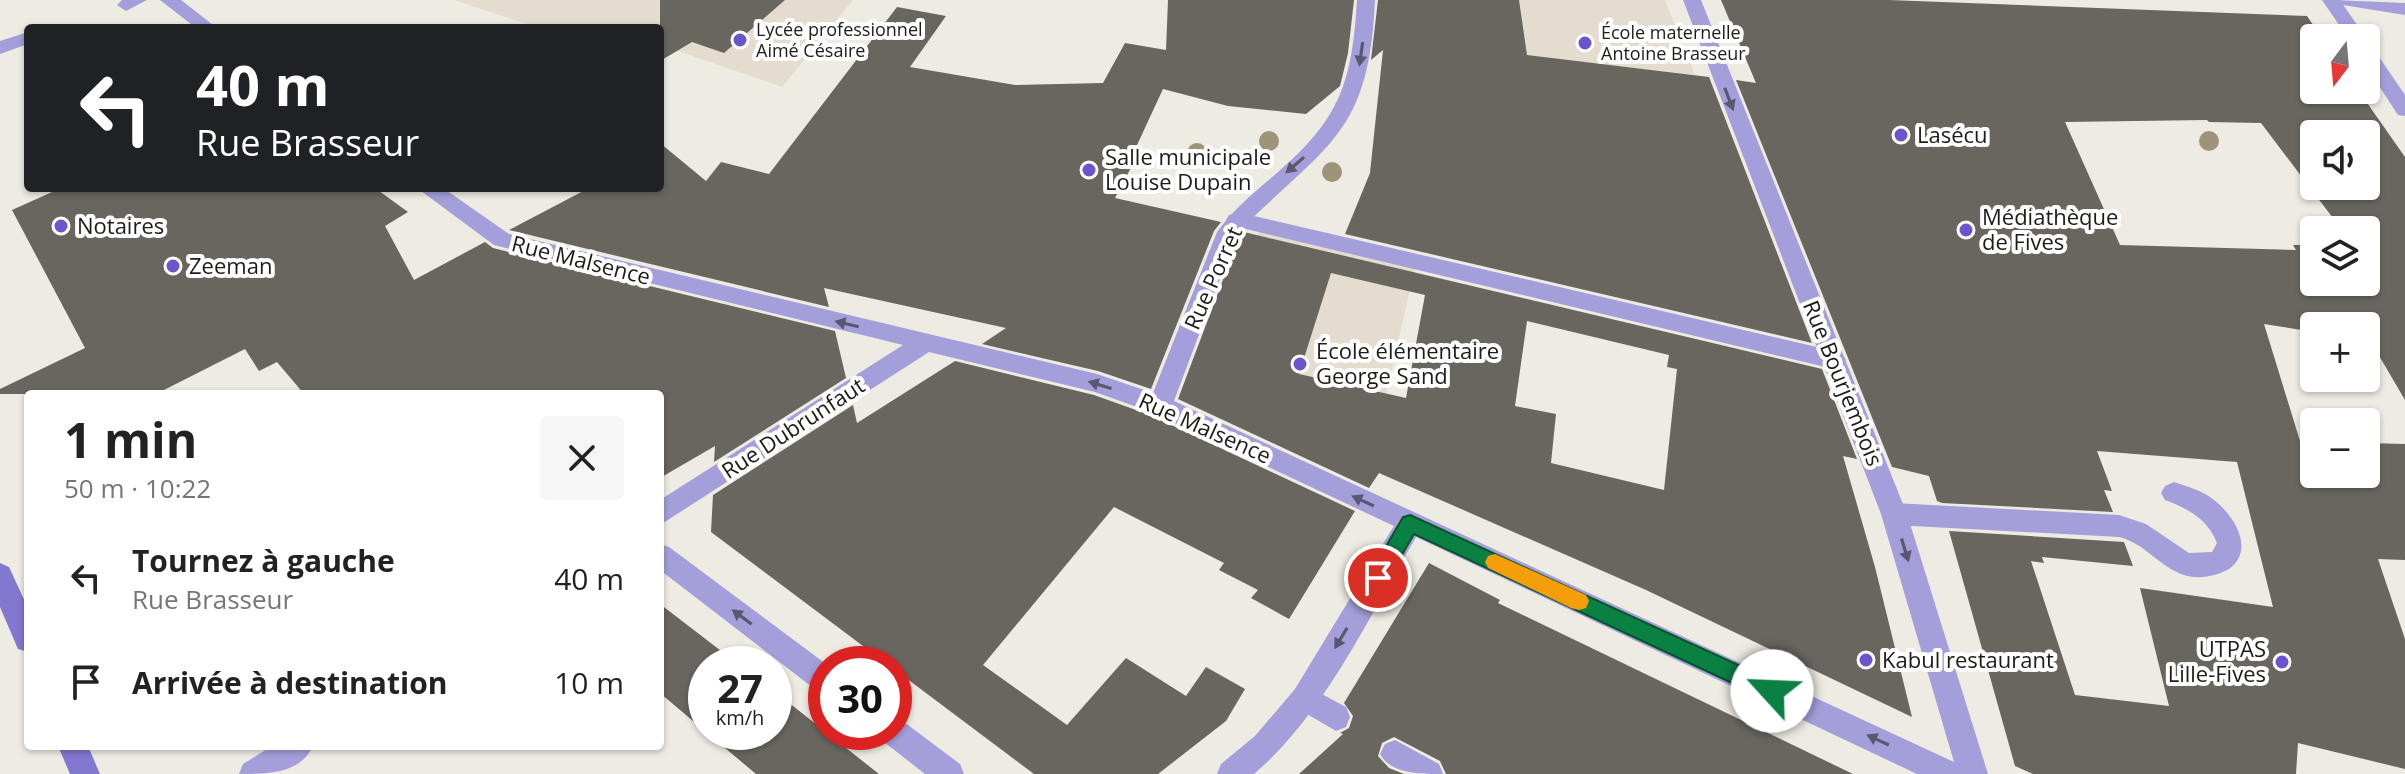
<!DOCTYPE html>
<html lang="fr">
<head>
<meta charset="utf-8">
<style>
	body { margin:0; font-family:"Open Sans",sans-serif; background:#f6f6f6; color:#222; height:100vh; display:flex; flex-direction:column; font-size:30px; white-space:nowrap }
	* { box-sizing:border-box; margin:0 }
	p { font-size:26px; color:#767676 }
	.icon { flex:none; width:44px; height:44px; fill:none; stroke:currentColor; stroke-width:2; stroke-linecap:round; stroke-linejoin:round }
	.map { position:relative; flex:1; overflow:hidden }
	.panel { position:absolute; left:24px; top:390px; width:640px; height:360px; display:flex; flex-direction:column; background:#fff; border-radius:8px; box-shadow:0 2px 6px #0004 }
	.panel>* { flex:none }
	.top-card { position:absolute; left:24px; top:24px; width:640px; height:168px; border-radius:8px; box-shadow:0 2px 6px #0004; background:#202124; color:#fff; overflow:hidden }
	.needle { width:52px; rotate:196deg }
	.fabs { position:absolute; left:2300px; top:24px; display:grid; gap:16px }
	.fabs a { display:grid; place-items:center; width:80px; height:80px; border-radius:8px; background:#fff; box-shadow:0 2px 6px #0004; font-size:40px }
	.speed { position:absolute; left:688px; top:646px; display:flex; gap:16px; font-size:40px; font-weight:700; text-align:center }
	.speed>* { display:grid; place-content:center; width:104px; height:104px; border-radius:50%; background:#fff; box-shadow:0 2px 6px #0004; line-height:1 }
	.speed small { font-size:20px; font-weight:400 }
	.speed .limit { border:12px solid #d22; background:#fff; color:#111 }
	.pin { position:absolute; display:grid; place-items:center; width:68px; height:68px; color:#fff; margin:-34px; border:4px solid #fff; border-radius:50%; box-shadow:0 2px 8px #0007 }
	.me { position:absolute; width:88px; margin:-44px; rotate:295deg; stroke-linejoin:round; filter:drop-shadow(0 0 6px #0008) }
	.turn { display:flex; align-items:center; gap:28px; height:168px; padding:0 40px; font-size:36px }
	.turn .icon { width:104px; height:104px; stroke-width:2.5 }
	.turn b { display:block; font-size:56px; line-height:68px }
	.round { display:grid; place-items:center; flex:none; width:84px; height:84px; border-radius:8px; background:#f6f6f6 }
	.head { display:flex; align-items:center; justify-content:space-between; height:136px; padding:0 40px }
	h1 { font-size:48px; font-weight:700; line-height:60px }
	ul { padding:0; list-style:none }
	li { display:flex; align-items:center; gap:24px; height:104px; padding:0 40px }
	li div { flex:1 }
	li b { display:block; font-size:30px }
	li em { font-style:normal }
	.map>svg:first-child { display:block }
	.built { fill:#e4ddcf }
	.building { fill:#696660; fill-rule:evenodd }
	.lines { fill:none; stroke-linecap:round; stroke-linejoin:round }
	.service { fill:#a49fda; fill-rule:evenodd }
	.pedestrian { fill:#a49fda; fill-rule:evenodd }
	.minor { fill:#a49fda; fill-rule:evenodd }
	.tertiary { fill:#a49fda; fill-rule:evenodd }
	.secondary { fill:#8378cf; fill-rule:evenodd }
	.tree { fill:#9f9479 }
	.oneway { fill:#5a5770 }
	.route { fill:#0b8043; stroke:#07532c; stroke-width:2 }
	.slow { fill:#f59e0b }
	.poi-dot { fill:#6c54cd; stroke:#fff; stroke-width:3 }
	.labels { text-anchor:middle; stroke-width:8; stroke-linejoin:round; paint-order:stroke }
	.far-poi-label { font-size:18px; fill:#1d1c19; stroke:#fff; text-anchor:start }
	.poi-label { font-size:22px; fill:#1d1c19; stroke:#fff; text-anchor:start }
	.street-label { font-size:22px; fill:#1d1c19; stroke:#fff }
</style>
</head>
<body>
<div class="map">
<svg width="2405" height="774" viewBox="0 0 2405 774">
	<rect width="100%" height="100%" fill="#eeebe3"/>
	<path class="built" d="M454 0H853L782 87 678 51 660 61V28H539Z
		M1482 0H1665L1695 75 1488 51Z
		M1259 231 1415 268 1369 467 1199 387Z"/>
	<path class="building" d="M660 0H785L724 53 692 42 660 61Z
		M1168 0H1354L1348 53 1340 86 1306 114 1228 106 1163 89 1131 158 1135 160 1115 198 1221 222 1214 231 1151 389 1098 371 982 344 1006 328 824 288 829 307 509 230 589 188H660V143L706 181 721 162 769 174 897 7 946 16 910 67 1015 85 1103 83 1125 43 1166 50Z
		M1378 0H1519L1527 55 1709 77 1812 343 1345 234 1370 173 1383 50 1371 60Z
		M1721 0H1889L2307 16 2322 38H2314V90H2358L2405 157V400L2371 342 2366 341V326H2314V332L2264 324 2300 441 2314 442V474H2366V443L2405 444V560L2378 559 2405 639V769L2298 743 2296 774H2033L2015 766 1949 531 2124 542 2133 566 2042 557 2044 563 2031 561 2075 695 2169 706 2140 588 2273 607 2237 462 2097 451 2112 491 2104 490 2113 512 1942 503 1937 501 1929 476 1892 467 1736 80 1756 83ZM2207 120 2209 122 2261 123 2342 230H2366V282H2314V245H2293L2296 250 2120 245 2065 122ZM2314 134H2366V186H2314Z
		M61 188H375L408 212 385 226 414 280 485 242 493 248 835 331 846 378 714 462 715 446 660 478V394H304L277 362 259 371 245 349 156 394H0V389L85 348 12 210Z
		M1244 232 1822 369 1857 459 1843 456 1875 567 1912 717 1646 590 1379 473 1369 488 1178 399 1238 240ZM1331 273 1425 295 1406 398 1299 374ZM1527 321 1669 355 1667 367 1677 369 1664 490 1551 463 1556 414 1515 406Z
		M955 361 1094 395 1150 415 1355 511 1289 619 1251 598 1258 590 1219 570 1224 563 1114 507 983 665 1067 725 1126 658 1186 696 1206 667 1245 689 1226 721 1158 774H1034L894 669V664H887L711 532 713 495 853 405 857 423Z
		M1429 563 1500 600 1498 603 1853 774H1446L1440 761 1394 737 1382 743 1378 756 1389 768 1404 774H1299L1343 734 1340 733 1349 728 1353 716 1344 703Z
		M660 604 738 664H706V732L660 693Z
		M774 691 879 774H756L706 732H774Z"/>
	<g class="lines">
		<path class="service" d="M122 0H147L126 11 117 5Z
			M28 32V44L0 54V41Z
			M2174 482C2188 487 2202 490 2214 500 2248 527 2257 572 2202 577 2167 580 2150 544 2119 537L1894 525 1885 522 1881 514 1885 506 1894 503 2119 515 2146 524 2189 553 2212 552 2217 543C2208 519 2187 508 2165 500L2161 493 2165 486Z
			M1305 685 1346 707 1350 717 1346 727 1336 731 1295 707 1291 698 1295 689Z
			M1395 740 1439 764 1443 774C1419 774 1391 774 1380 754L1385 744Z"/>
		<path class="pedestrian" d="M1237 212 1834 351 1842 354 1846 360 1842 366 1834 369 1229 225 1226 220 1229 215Z"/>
		<path class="minor" d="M160 0H181L217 28H196Z
			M1357 0H1375C1369 131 1331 142 1245 225L1235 239 1174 401 1954 762 1881 514 1683 0H1701L1907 514 1988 774H1917L1416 537C1368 618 1326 712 1254 774H1217L1221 764 1255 736 1295 689 1394 526 1151 412 1095 392 929 352 660 525V500L903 345 494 245 417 188H443L509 234 1097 374 1153 393 1217 232C1234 208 1256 191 1278 172 1341 118 1352 81 1357 0Z
			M2334 0 2405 3V15L2343 5Z
			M660 544 669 547 826 664V694L816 690 660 570Z
			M894 718 904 722 960 764 964 774H925L884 742 879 732H894Z
			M272 746H313C300 774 267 774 239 774L243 764Z"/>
		<path class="tertiary" d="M2322 0H2340L2366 38V39L2348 38Z
			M2366 46 2373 48 2405 95V116L2398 115 2366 66Z"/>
		<path class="secondary" d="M0 563 9 567 28 608V652L18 649 0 607Z
			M58 746H88L100 774H70Z"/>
	</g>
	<g class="tree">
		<circle cx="1269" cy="141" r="10"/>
		<circle cx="2209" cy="141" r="10"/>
		<circle cx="1197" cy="153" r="10"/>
		<circle cx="1332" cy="172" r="10"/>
	</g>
	<defs><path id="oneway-solid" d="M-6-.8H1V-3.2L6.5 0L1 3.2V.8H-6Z" transform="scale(2)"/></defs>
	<g class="oneway">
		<use href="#oneway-solid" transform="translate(1361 54) rotate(98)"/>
		<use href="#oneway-solid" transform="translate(1729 99) rotate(69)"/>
		<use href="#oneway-solid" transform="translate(1295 165) rotate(139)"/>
		<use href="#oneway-solid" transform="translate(847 324) rotate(-167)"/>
		<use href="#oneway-solid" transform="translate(1100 385) rotate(-163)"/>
		<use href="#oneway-solid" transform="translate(1363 501) rotate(-155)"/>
		<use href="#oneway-solid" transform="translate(1905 550) rotate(73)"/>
		<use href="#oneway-solid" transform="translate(742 617) rotate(-143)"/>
		<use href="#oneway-solid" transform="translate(1341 638) rotate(121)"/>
		<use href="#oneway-solid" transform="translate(1878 740) rotate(-155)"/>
	</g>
	<path class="route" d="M1410 515 1780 684 1783 691 1780 698 1772 701 1764 698 1414 534 1385 584 1378 587 1371 584 1368 578 1371 572 1403 517Z"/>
	<path class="slow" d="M1495 554 1586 595 1589 601 1586 608 1579 610 1571 608 1488 568 1485 562 1488 556Z"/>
	<g class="poi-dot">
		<circle cx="740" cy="40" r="8"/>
		<circle cx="1585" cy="43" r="8"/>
		<circle cx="1901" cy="135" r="8"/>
		<circle cx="1089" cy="170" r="8"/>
		<circle cx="61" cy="226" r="8"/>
		<circle cx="1966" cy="230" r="8"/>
		<circle cx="173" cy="266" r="8"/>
		<circle cx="1300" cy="364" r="8"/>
		<circle cx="1866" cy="660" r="8"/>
		<circle cx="2282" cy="662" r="8"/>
	</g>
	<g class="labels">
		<g class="far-poi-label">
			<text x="756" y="36">Lycée professionnel<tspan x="756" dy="21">Aimé Césaire</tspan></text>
			<text x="1601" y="39">École maternelle<tspan x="1601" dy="21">Antoine Brasseur</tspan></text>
		</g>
		<g class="poi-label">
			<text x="1917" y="143">Lasécu</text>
			<text x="1105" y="165">Salle municipale<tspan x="1105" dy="25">Louise Dupain</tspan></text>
			<text x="1982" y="225">Médiathèque<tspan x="1982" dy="25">de Fives</tspan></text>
			<text x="77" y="234">Notaires</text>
			<text x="189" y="274">Zeeman</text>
			<text x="1316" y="359">École élémentaire<tspan x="1316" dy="25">George Sand</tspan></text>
			<text x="2266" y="657" text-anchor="end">UTPAS<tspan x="2266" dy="25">Lille-Fives</tspan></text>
			<text x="1882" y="668">Kabul restaurant</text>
		</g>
		<g class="street-label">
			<text transform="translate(581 260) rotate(14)" y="8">Rue Malsence</text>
			<text transform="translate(1213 278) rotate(-66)" y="8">Rue Porret</text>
			<text transform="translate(1843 383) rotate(68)" y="8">Rue Bourjembois</text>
			<text transform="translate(793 428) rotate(-33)" y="8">Rue Dubrunfaut</text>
			<text transform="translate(1205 428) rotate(24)" y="8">Rue Malsence</text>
		</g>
	</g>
</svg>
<div class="fabs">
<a><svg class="needle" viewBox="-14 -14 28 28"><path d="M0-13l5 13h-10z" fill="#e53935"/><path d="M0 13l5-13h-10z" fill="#767676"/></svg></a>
<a><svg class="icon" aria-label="sound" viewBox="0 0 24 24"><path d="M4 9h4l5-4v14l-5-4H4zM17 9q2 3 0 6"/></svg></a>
<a><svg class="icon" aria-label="layers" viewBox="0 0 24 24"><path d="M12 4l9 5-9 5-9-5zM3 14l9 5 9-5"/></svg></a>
<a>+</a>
<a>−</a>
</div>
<div class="speed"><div>27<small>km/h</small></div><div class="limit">30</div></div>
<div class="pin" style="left:1378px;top:578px;background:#d93025"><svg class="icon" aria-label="arrive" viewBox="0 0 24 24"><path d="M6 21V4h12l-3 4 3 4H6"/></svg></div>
<svg class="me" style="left:1772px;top:691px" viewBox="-20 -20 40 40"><circle r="19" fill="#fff"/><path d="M0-13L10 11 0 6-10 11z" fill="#0b8043"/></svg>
<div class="top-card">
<div class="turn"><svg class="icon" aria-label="left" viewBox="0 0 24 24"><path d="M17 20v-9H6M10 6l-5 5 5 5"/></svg><div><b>40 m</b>Rue Brasseur</div></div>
</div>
<section class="panel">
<div class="head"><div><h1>1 min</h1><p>50 m · 10:22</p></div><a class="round"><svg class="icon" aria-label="close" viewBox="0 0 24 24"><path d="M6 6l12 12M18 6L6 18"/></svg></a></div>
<ul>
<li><svg class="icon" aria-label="left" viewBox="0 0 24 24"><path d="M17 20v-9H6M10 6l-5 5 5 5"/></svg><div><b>Tournez à gauche</b><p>Rue Brasseur</p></div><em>40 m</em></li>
<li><svg class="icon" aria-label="arrive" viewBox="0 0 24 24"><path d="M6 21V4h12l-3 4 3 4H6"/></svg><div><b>Arrivée à destination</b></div><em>10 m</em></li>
</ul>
</section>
</div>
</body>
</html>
